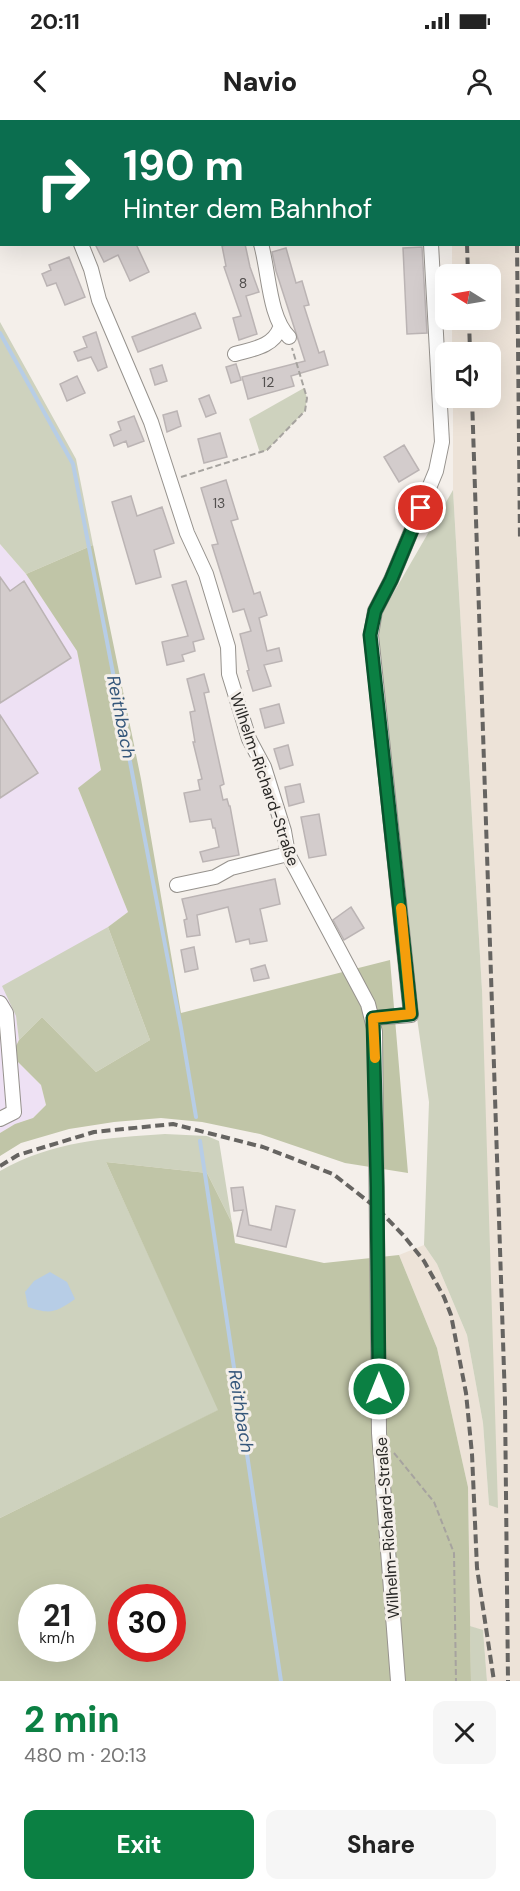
<!DOCTYPE html>
<html lang="en">
<head>
<meta charset="utf-8">
<style>
	body { margin:0; font-family:"DM Sans",sans-serif; background:#f6f6f6; color:#222; height:100vh; display:flex; flex-direction:column; font-size:22px; white-space:nowrap }
	* { box-sizing:border-box; margin:0 }
	p { font-size:20px; color:#767676 }
	.icon { flex:none; width:33px; height:33px; fill:none; stroke:currentColor; stroke-width:2; stroke-linecap:round; stroke-linejoin:round }
	.map { position:relative; height:1561px; overflow:hidden }
	.drawer { display:flex; flex-direction:column; background:#fff; flex:1 }
	.drawer>* { flex:none }
	.banner { position:absolute; left:0px; top:0px; width:520px; height:126px; box-shadow:0 6px 24px #0002; background:#0b6e4f; color:#fff; overflow:hidden }
	.needle { width:39px; rotate:281deg }
	.tools { position:absolute; left:435px; top:144px; display:grid; gap:12px }
	.tools a { display:grid; place-items:center; width:66px; height:66px; border-radius:12px; background:#fff; box-shadow:0 6px 24px #0002; font-size:30px }
	.speed { position:absolute; left:18px; top:1464px; display:flex; gap:12px; font-size:30px; font-weight:700; text-align:center }
	.speed>* { display:grid; place-content:center; width:78px; height:78px; border-radius:50%; background:#fff; box-shadow:0 6px 24px #0002; line-height:1 }
	.speed small { font-size:15px; font-weight:400 }
	.speed .limit { border:9px solid #d22; background:#fff; color:#111 }
	.pin { position:absolute; display:grid; place-items:center; width:51px; height:51px; color:#fff; margin:-26px; border:3px solid #fff; border-radius:50%; box-shadow:0 2px 6px #0007 }
	.me { position:absolute; width:66px; margin:-33px; rotate:0deg; stroke-linejoin:round; filter:drop-shadow(0 0 4px #0008) }
	.turn { display:flex; align-items:center; gap:21px; height:126px; padding:0 24px; font-size:27px }
	.turn .icon { width:78px; height:78px; stroke-width:2.5 }
	.turn b { display:block; font-size:42px; line-height:51px }
	.round { display:grid; place-items:center; flex:none; width:63px; height:63px; border-radius:12px; background:#f6f6f6 }
	.headline { display:flex; align-items:center; justify-content:space-between; height:102px; padding:0 24px }
	h1 { font-size:36px; font-weight:800; line-height:45px; color:#0b8043 }
	.primary-button { display:flex; gap:12px; margin-top:auto; padding:12px 24px }
	.primary-button a { flex:1; height:69px; border-radius:12px; background:#0b8043; color:#fff; font-size:24px; font-weight:800; line-height:69px; text-align:center }
	.primary-button a+a { background:#f6f6f6; color:#222 }
	.status { display:flex; justify-content:space-between; align-items:center; height:42px; padding:0 30px; background:#fff; direction:ltr }
	.status svg { height:16px; fill:currentColor }
	header { display:flex; justify-content:space-between; align-items:center; height:78px; padding:0 24px; background:#fff; font-size:27px; font-weight:800 }
	.map>svg:first-child { display:block }
	.commercial { fill:#eee1f4 }
	.built { fill:#ede3d8 }
	.green { fill:#ced2be }
	.forest { fill:#c0c5a7; fill-rule:evenodd }
	.water { fill:#b7cde6 }
	.lines { fill:none; stroke-linecap:round; stroke-linejoin:round }
	.stream { stroke:#b7cde6; stroke-width:4 }
	.building { fill:#d3cccc; stroke:#bbb4b4; stroke-width:1.5 }
	.minor-casing { stroke:#96928d; stroke-width:16 }
	.path { stroke:#a6a39f; stroke-width:2; stroke-dasharray:6 3; stroke-linecap:butt }
	.minor { stroke:#fff; stroke-width:14 }
	.rail { stroke:#666461; stroke-width:4; stroke-dasharray:9 4.5; stroke-linecap:butt }
	.route-casing { stroke:#07532c; stroke-width:15 }
	.route { stroke:#0b8043; stroke-width:10 }
	.slow { stroke:#f59e0b; stroke-width:10 }
	.labels { text-anchor:middle; stroke-width:6; stroke-linejoin:round; paint-order:stroke }
	.number-label { font-size:14px; fill:#53504f }
	.street-label { font-size:16px; fill:#282725; stroke:#f4efea }
	.water-label { font-size:18px; font-style:italic; fill:#35577b; stroke:#f4efea }
</style>
</head>
<body>
<div class="status"><b>20:11</b><svg viewBox="0 0 49 12"><path d="M0 12V9h3v3zM5 12V6h3v6zM10 12V3h3v9zM15 12V0h3v12zM26 1h20v11H26zM47 4h2v5h-2z"/></svg></div>
<header><svg class="icon" aria-label="back" viewBox="0 0 24 24"><path d="M15 5l-7 7 7 7"/></svg>Navio<svg class="icon" aria-label="person" viewBox="0 0 24 24"><circle cx="12" cy="8" r="4"/><path d="M4 21q1-7 8-7t8 7"/></svg></header>
<div class="map">
<svg width="520" height="1561" viewBox="0 0 520 1561">
	<rect width="100%" height="100%" fill="#f4efea"/>
	<path class="commercial" d="M0 424 26 454 77 530 101 651 78 668 128 792 108 807 16 896 19 920 14 930 18 942 41 965 46 985 33 998 15 1004 0 1013Z"/>
	<path class="built" d="M452 0H520V1561H487L483 1511 470 1506 468 1367 437 1228 399 1135 424 1125 437 1144 467 1215 483 1303 489 1385 482 870 453 370V278H490V232H452V200H490V154H452V125L519 124V2Z"/>
	<path class="green" d="M0 202 76 339 93 425 26 454 0 424Z
		M304 268 307 278 305 291 267 330 260 333 249 299Z
		M453 370 482 870 498 1388 489 1385 483 1303 467 1215 437 1144 424 1125 429 982 408 835 375 505Z
		M108 807 150 920 96 952 42 897 19 920 16 896 2 866Z
		M165 1014 207 1016 219 1021 232 1103 207 1053 106 1042 219 1290 0 1398V1051C52 1021 107 1018 165 1014Z
		M470 1506 483 1510 487 1561H471Z"/>
	<path class="forest" d="M93 425 141 659 181 893 390 840 408 1053 345 1043 260 1014 202 1002 161 998 114 1002 69 1009 21 1023 0 1036V1013L15 1004 33 998 46 985 41 965 18 942 14 930 19 920 42 897 96 952 150 920 108 807 128 792 78 668 101 650 77 531 26 454Z
		M106 1042 207 1053 232 1103 235 1123 324 1143 399 1135 437 1228 468 1367 471 1561H0V1398L218 1290ZM32 1478H82V1528H32ZM122 1478H172V1528H122Z"/>
	<path class="water" d="M50 1152 67 1162 75 1179C56 1192 51 1195 28 1187L25 1172 34 1161Z"/>
	<g class="lines">
		<path class="stream" d="M0 213 73 344 181 908 196 997
			M200 1021 281 1561"/>
	</g>
	<path class="building" d="M95 124H140L137 126 149 152 130 161 118 135 104 142Z
		M229 124H245L250 147 259 172 246 176 257 214 239 220 233 198 241 196 224 147 226 146 222 126Z
		M422 127 427 213 407 214 403 128Z
		M286 128 296 163 302 161 309 185 304 186 319 233 324 231 328 245 291 256 294 266 248 279 242 257 305 241 276 151 272 132Z
		M69 137 85 177 65 185 56 163 47 166 42 154 51 150 49 145Z
		M195 193 201 208 138 232 132 217Z
		M96 212 107 247 98 251 91 237 78 241 74 232 87 227 83 217Z
		M236 244 241 260 231 263 226 247Z
		M162 245 167 261 155 265 150 249Z
		M77 256 85 273 67 281 60 264Z
		M209 275 216 293 206 297 199 279Z
		M177 291 181 306 167 312 163 295Z
		M134 296 144 321 128 327 126 321 114 326 110 315 121 310 118 302Z
		M220 313 227 337 204 343 198 319Z
		M404 325 419 350 399 362 384 337Z
		M226 360 238 399 231 401 244 442 254 474 260 472 267 495 259 498 267 531 279 528 282 541 264 545 271 566 253 571 247 551 249 550 240 514 251 511 244 489 233 492 212 425 218 424 201 368Z
		M131 376 137 396 162 387 174 423 154 430 161 457 136 464 112 382Z
		M0 457 10 471 24 461 71 538 0 583Z
		M186 461 204 519 193 522 195 531 182 535 184 541 167 545 162 522 188 516 172 465Z
		M204 554 209 572 204 573 224 664 220 666 223 680 227 679 229 686H230L239 735 203 742 200 732 219 727 215 708H213L211 699 190 702 184 673 200 670 198 660 202 659 193 622H195L190 592 195 591 187 559Z
		M279 584 284 603 265 608 260 589Z
		M0 595 38 653 0 678Z
		M288 625 293 645 280 649 274 629Z
		M300 664 304 682 289 686 285 667Z
		M319 694 326 735 309 738 301 697Z
		M275 759 280 784 260 789 267 821 250 824 249 819 236 822 228 787 197 795 200 815 187 817 184 800 187 799 182 779Z
		M351 787 364 808 344 820 333 800Z
		M194 827 198 849 185 852 181 830Z
		M265 845 269 858 254 861 251 849Z
		M243 1067 249 1105 271 1110 276 1086 295 1090 286 1127 237 1116 243 1090 234 1091 231 1068Z"/>
	<g class="lines">
		<defs>
			<path id="minor" d="M26 0V2
				M230 0 231 2
				M429 2V0
				M0 62 2 61
				M81 124 91 149 99 180 151 302 187 413 206 454 228 527 229 554 249 619 264 647 284 711 288 734 368 884 375 912 379 1313 398 1561
				M261 124C269 152 269 198 289 217
				M235 234C252 229 273 227 280 208
				M177 765 215 757 231 748 288 734
				M0 883 6 893 14 992 0 999
				M373 898 411 895 371 515 375 491 391 460 436 351 442 322 431 124"/>
		</defs>
		<use href="#minor" class="minor-casing"/>
		<path class="path" d="M181 357 267 330 305 291 307 278 292 228
			M394 1333 434 1382 454 1433 456 1561"/>
		<use href="#minor" class="minor"/>
		<path class="rail" d="M463 0V2
			M515 0V2
			M467 124 468 154
			M517 124 520 421
			M469 200 470 232
			M472 278 505 1281 508 1561
			M0 1046 18 1035 94 1012 173 1004 263 1027 333 1054 378 1089 403 1115 424 1141 444 1177 451 1195 466 1273 472 1334 477 1448 494 1561"/>
	</g>
	<g class="lines">
		<defs>
			<path id="route" d="M379 1269 377 1067 373 898 411 894 370 515 375 491 391 460 421 388"/>
		</defs>
		<use href="#route" class="route-casing"/>
		<use href="#route" class="route"/>
		<path class="slow" d="M375 938 373 898 411 894 401 788"/>
	</g>
	<g class="labels">
		<g class="number-label">
			<text x="243" y="168">8</text>
			<text x="268" y="267">12</text>
			<text x="219" y="388">13</text>
		</g>
		<g class="street-label">
			<text transform="translate(265 659) rotate(71)" y="6">Wilhelm-Richard-Straße</text>
			<text transform="translate(387 1408) rotate(-94)" y="6">Wilhelm-Richard-Straße</text>
		</g>
		<g class="water-label">
			<text transform="translate(121 597) rotate(79)" y="6">Reithbach</text>
			<text transform="translate(241 1291) rotate(81)" y="6">Reithbach</text>
		</g>
	</g>
</svg>
<div class="tools">
<a><svg class="needle" viewBox="-14 -14 28 28"><path d="M0-13l5 13h-10z" fill="#e53935"/><path d="M0 13l5-13h-10z" fill="#767676"/></svg></a>
<a><svg class="icon" aria-label="sound" viewBox="0 0 24 24"><path d="M4 9h4l5-4v14l-5-4H4zM17 9q2 3 0 6"/></svg></a>
</div>
<div class="speed"><div>21<small>km/h</small></div><div class="limit">30</div></div>
<div class="pin" style="left:421px;top:388px;background:#d93025"><svg class="icon" aria-label="arrive" viewBox="0 0 24 24"><path d="M6 21V4h12l-3 4 3 4H6"/></svg></div>
<svg class="me" style="left:379px;top:1269px" viewBox="-20 -20 40 40"><circle r="17" fill="#0b8043" stroke="#fff" stroke-width="3"/><path d="M0-11L8 9 0 5-8 9z" fill="#fff"/></svg>
<div class="banner">
<div class="turn"><svg class="icon" aria-label="right" viewBox="0 0 24 24"><path d="M7 20v-9h11M14 6l5 5-5 5"/></svg><div><b>190 m</b>Hinter dem Bahnhof</div></div>
</div>
</div>
<section class="drawer">
<div class="headline"><div><h1>2 min</h1><p>480 m · 20:13</p></div><a class="round"><svg class="icon" aria-label="close" viewBox="0 0 24 24"><path d="M6 6l12 12M18 6L6 18"/></svg></a></div>
<div class="primary-button"><a>Exit</a><a>Share</a></div>
</section>
</body>
</html>
